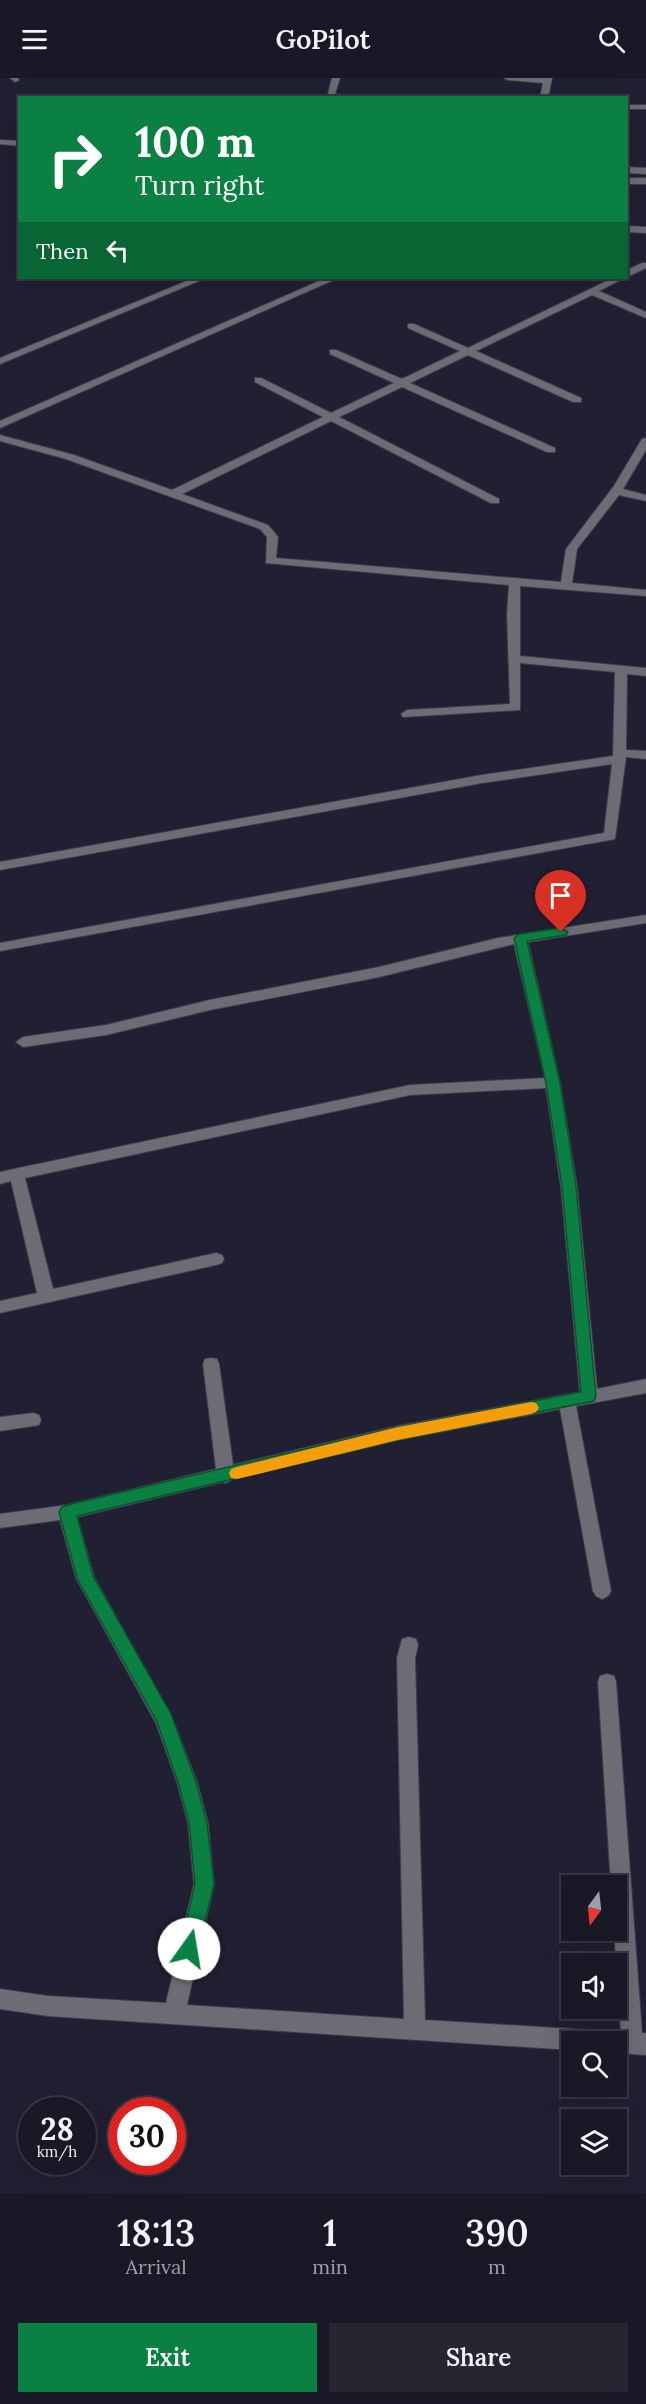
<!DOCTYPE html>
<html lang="en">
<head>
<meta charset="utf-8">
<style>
	body { margin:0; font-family:Lora,serif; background:#262532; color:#f1f3f6; height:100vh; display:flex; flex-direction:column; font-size:22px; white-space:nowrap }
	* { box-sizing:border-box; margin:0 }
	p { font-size:20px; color:#9fa0a7 }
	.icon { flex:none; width:33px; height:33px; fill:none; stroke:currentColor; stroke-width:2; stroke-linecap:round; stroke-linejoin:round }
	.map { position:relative; height:2116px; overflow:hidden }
	.side { display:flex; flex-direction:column; background:#191826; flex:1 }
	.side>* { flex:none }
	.hud { position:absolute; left:18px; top:18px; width:610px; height:183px; border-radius:0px; box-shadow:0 6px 24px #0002,0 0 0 2px #373743; background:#0b8043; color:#fff; overflow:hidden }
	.needle { width:39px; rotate:195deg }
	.tools { position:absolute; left:561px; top:1797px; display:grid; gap:12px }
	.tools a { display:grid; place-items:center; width:66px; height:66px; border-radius:0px; background:#191826; box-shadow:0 6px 24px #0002,0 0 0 2px #373743; font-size:30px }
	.speed { position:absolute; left:18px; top:2019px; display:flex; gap:12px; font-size:30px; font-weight:700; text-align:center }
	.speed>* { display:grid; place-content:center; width:78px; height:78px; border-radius:50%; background:#191826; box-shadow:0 6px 24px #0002,0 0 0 2px #373743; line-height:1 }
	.speed small { font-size:15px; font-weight:400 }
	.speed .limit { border:9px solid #d22; background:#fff; color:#111 }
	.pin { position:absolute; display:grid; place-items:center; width:51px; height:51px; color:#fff; margin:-62px -26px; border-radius:50% 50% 50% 0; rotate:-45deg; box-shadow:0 0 6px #0007 }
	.pin .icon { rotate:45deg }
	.me { position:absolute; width:66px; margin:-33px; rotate:13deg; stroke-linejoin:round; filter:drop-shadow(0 0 4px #0008) }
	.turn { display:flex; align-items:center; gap:21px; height:126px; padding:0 18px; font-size:27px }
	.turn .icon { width:78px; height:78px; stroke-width:2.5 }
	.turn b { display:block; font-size:42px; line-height:51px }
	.then { display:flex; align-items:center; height:57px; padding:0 18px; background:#0003; gap:12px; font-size:22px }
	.eta { display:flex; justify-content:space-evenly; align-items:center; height:102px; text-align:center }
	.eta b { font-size:36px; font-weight:600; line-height:42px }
	.cta { display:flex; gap:12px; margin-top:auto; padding:12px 18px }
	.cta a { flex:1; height:69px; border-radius:0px; background:#0b8043; color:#fff; font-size:24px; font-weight:600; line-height:69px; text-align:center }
	.cta a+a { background:#262532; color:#f1f3f6 }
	header { display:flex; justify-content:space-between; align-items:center; height:78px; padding:0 18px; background:#191826; font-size:27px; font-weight:600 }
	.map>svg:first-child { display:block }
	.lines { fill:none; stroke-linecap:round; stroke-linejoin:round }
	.minor-casing { stroke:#3e3d4e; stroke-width:2 }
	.minor { fill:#6c6c75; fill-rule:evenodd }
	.route { fill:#0b8043; stroke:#07532c; stroke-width:1.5 }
	.slow { fill:#f59e0b }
</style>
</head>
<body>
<header><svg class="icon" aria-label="menu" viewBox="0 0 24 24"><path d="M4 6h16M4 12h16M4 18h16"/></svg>GoPilot<svg class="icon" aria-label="search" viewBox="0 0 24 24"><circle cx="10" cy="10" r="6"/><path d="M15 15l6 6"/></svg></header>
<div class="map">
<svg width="646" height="2116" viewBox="0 0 646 2116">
	<rect width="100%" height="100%" fill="#212032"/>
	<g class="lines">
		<defs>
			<path id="minor" d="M10 0H18L19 2 15 4Z
				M332 0H340L335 16 366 20H327Z
				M504 0H552L548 20H540L543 5 508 2Z
				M627 27H646V31H627Z
				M0 62 20 63V68L0 66Z
				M627 89 646 90V96L627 95Z
				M627 100H646V106H627Z
				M627 148 646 149V155L627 154Z
				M642 185H646V190L627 199V192Z
				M194 200H206L0 286V280Z
				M326 200H338L0 350V343Z
				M613 200H624L599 213 646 234V240L592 217 476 273 581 320V324H573L468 277 410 305 555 370V374H547L402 309 339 339 499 421V425H491L331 343 182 416 268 447 278 459 276 480 561 504 566 471 614 408 642 361 646 360V372L623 411 646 417V423L619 417 577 471 572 505 646 512V518L520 508V578L646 590V598L627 596 626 672 646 673V681L626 679 615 761 0 873V865L604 755 612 686 482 705 0 792V784L482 697 613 678 615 594 520 585V632L403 639 401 636 407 632 510 626 507 536 509 507 266 485 267 459 260 451 66 381 0 363V357L74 377 172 412 323 339 255 304V300H261L331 335 394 305 330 276V272H336L402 301 460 273 408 250V246H414L468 270Z
				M646 837V845L528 864 560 1005 577 1109 597 1311 646 1301V1315L576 1328 611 1513 608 1518 602 1521 596 1518 593 1513 560 1331 398 1362 233 1401 226 1405 223 1404 77 1439 94 1499 173 1642 197 1704 208 1745 214 1806 187 1927 404 1941 397 1580 402 1561 409 1559 416 1561 418 1567 415 1580 425 1942 604 1953 610 1956 621 1954 614 1852H616V1808H611L598 1604 600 1598 607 1596 614 1598 616 1604 642 1955H646V1977L616 1975V1964H572V1972L48 1938 0 1931V1911L48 1918 166 1925 194 1806 188 1745 177 1704 156 1645 76 1500 60 1442 0 1450V1436L67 1427 216 1391 203 1286 205 1281 211 1280 217 1281 219 1286 233 1387 398 1348 580 1314 561 1109 546 1010 410 1017 25 1100 53 1211 216 1175 222 1177 224 1181 222 1185 216 1187 0 1235V1223L37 1215 11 1103 0 1106V1094L410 1007 545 1000 514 866 379 899 210 932 106 957 23 969 16 964 23 959 106 947 210 922 379 889 498 860Z
				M33 1335 39 1337 41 1342 39 1347 0 1353V1339Z"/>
		</defs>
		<use href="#minor" class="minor-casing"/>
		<use href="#minor" class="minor"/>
	</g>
	<path class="route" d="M561 850 568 854 566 857 527 863 560 1005 576 1108 596 1318 594 1323 398 1362 77 1438 93 1498 171 1636 196 1704 207 1745 214 1806 198 1871 196 1878 189 1880 183 1878 180 1871 195 1806 189 1745 178 1704 157 1644 77 1500 59 1434 62 1429 67 1427 398 1349 581 1314 562 1108 546 1005 514 860 520 856Z"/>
	<path class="slow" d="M531 1324 536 1325 539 1330 536 1334 531 1336 398 1362 237 1401 231 1400 229 1395 231 1391 237 1389 398 1349Z"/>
</svg>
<div class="tools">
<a><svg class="needle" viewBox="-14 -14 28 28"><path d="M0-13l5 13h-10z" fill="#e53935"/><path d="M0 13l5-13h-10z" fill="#9fa0a7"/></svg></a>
<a><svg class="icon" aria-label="sound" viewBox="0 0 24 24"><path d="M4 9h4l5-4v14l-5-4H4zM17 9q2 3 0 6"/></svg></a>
<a><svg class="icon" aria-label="search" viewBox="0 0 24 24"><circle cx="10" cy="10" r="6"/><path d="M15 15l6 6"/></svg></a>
<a><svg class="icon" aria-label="layers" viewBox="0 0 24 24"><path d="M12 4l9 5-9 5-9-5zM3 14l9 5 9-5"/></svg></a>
</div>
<div class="speed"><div>28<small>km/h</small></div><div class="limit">30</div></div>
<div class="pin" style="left:561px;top:854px;background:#d93025"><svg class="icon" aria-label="arrive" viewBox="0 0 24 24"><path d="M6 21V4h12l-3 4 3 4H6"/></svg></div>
<svg class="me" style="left:189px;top:1871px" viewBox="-20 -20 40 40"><circle r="19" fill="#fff"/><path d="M0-13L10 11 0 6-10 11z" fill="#0b8043"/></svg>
<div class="hud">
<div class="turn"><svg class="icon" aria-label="right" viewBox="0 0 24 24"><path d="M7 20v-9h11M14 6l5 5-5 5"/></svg><div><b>100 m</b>Turn right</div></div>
<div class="then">Then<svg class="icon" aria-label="left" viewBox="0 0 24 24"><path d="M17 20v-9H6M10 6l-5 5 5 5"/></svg></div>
</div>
</div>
<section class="side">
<div class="eta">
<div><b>18:13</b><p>Arrival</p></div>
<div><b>1</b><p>min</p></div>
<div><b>390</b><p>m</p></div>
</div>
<div class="cta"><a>Exit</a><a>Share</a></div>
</section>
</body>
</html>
